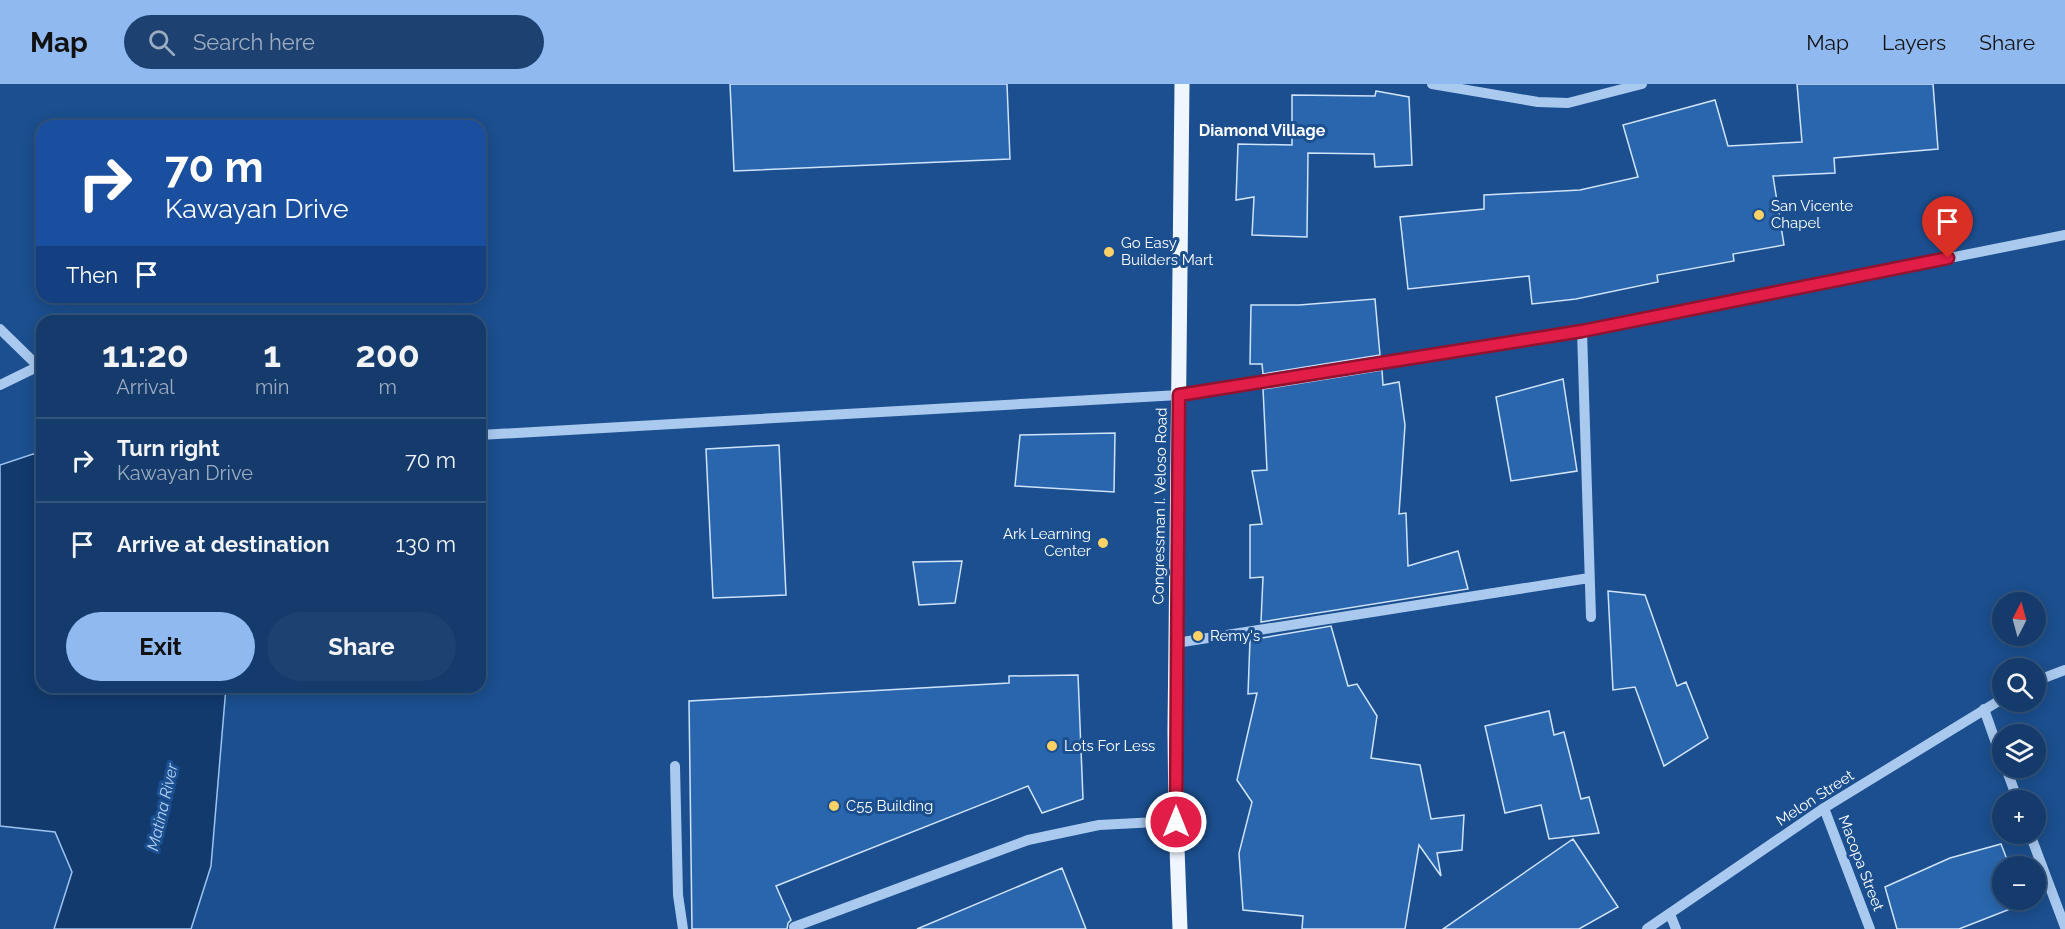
<!DOCTYPE html>
<html lang="en">
<head>
<meta charset="utf-8">
<style>
	body { margin:0; font-family:Raleway,sans-serif; background:#1d4271; color:#f1f3f6; height:100vh; display:flex; flex-direction:column; font-size:22px; white-space:nowrap }
	* { box-sizing:border-box; margin:0 }
	p { font-size:20px; color:#9dadc1 }
	.icon { flex:none; width:33px; height:33px; fill:none; stroke:currentColor; stroke-width:2; stroke-linecap:round; stroke-linejoin:round }
	.map { position:relative; flex:1; overflow:hidden }
	.sheet { position:absolute; left:36px; top:231px; width:450px; height:378px; display:flex; flex-direction:column; background:#143b6b; border-radius:18px; box-shadow:0 3px 15px #0003,0 0 0 2px #33557e }
	.sheet>* { flex:none }
	.hud { position:absolute; left:36px; top:36px; width:450px; height:183px; border-radius:18px; box-shadow:0 3px 15px #0003,0 0 0 2px #33557e; background:#1a4fa0; color:#fff; overflow:hidden }
	.needle { width:39px; rotate:6deg }
	.controls { position:absolute; left:1992px; top:508px; display:grid; gap:12px }
	.controls a { display:grid; place-items:center; width:54px; height:54px; border-radius:50%; background:#143b6b; box-shadow:0 3px 15px #0003,0 0 0 2px #33557e; font-size:30px }
	.pin { position:absolute; display:grid; place-items:center; width:51px; height:51px; color:#fff; margin:-62px -26px; border-radius:50% 50% 50% 0; rotate:-45deg; box-shadow:0 0 6px #0007 }
	.pin .icon { rotate:45deg }
	.me { position:absolute; width:66px; margin:-33px; rotate:0deg; stroke-linejoin:round; filter:drop-shadow(0 0 4px #0008) }
	.turn { display:flex; align-items:center; gap:21px; height:126px; padding:0 30px; font-size:27px }
	.turn .icon { width:78px; height:78px; stroke-width:2.5 }
	.turn b { display:block; font-size:42px; line-height:51px }
	.then { display:flex; align-items:center; height:57px; padding:0 30px; background:#0003; gap:12px; font-size:22px }
	.eta { display:flex; justify-content:space-evenly; align-items:center; height:102px; text-align:center }
	.eta b { font-size:36px; font-weight:700; line-height:42px }
	.cta { display:flex; gap:12px; margin-top:auto; padding:12px 30px }
	.cta a { flex:1; height:69px; border-radius:36px; background:#90b9f0; color:#111; font-size:24px; font-weight:700; line-height:69px; text-align:center }
	.cta a+a { background:#1d4271; color:#f1f3f6 }
	ul { padding:0; list-style:none }
	li { display:flex; align-items:center; gap:18px; height:84px; padding:0 30px; border-top:2px solid #33557e }
	li div { flex:1 }
	li b { display:block; font-size:22px }
	li em { font-style:normal }
	header { display:flex; align-items:center; gap:36px; box-sizing:border-box; height:84px; padding:0 30px; background:#90b9f0; color:#111 }
	header strong { font-size:28px }
	nav { display:flex; gap:33px; margin-inline-start:auto; font-size:21px }
	.search { width:420px; height:54px; background:#1d4271; display:flex; align-items:center; gap:15px; box-sizing:border-box; padding:0 21px; border-radius:33px; color:#9dadc1; font-size:22px }
	.map>svg:first-child { display:block }
	.water { fill:#123a6d; stroke:#9cc4f0; stroke-width:1.5 }
	.building { fill:#2a66ad; stroke:#cfe3fa; stroke-width:1.5 }
	.lines { fill:none; stroke-linecap:round; stroke-linejoin:round }
	.minor { stroke:#a9c9ee; stroke-width:10 }
	.major { stroke:#f0f6ff; stroke-width:15 }
	.route-casing { stroke:#92132f; stroke-width:15 }
	.route { stroke:#e11d48; stroke-width:10 }
	.poi-dot { fill:#ffd166; stroke:#1b4f8f; stroke-width:2 }
	.labels { text-anchor:middle; stroke-width:6; stroke-linejoin:round; paint-order:stroke }
	.poi-label { font-size:15px; fill:#fff; stroke:#1b4f8f; text-anchor:start }
	.street-label { font-size:15px; fill:#fff; stroke:#1b4f8f }
	.neighbourhood-label { font-size:16px; font-weight:bold; fill:#fff; stroke:#1b4f8f }
	.water-label { font-size:16px; font-style:italic; fill:#b5d3f5; stroke:#1b4f8f }
</style>
</head>
<body>
<header>
<strong>Map</strong>
<div class="search"><svg class="icon" aria-label="search" viewBox="0 0 24 24"><circle cx="10" cy="10" r="6"/><path d="M15 15l6 6"/></svg>Search here</div>
<nav><a>Map</a><a>Layers</a><a>Share</a></nav>
</header>
<div class="map">
<svg width="2065" height="845" viewBox="0 0 2065 845">
	<rect width="100%" height="100%" fill="#1b4f8f"/>
	<path class="water" d="M33 370 42 373V603H226L211 782 191 845H54L72 788 55 748 0 742V381Z"/>
	<path class="building" d="M730 0H1007L1010 75 734 87Z
		M1797 0H1933L1938 65 1834 74 1835 89 1773 92 1784 161 1733 170 1734 177 1657 191 1658 198 1576 215 1532 220 1529 192 1408 205 1400 133 1484 125V111L1580 106 1638 93 1623 41 1715 16 1728 62 1802 58Z
		M1376 7 1409 13 1412 81 1375 83 1374 70 1308 69 1307 153 1252 151 1254 113 1236 116 1238 60 1292 61V11L1375 12Z
		M1375 215 1380 271 1263 290 1262 280H1250L1251 221H1299Z
		M1382 286 1383 301 1399 298 1405 341 1399 430 1406 429 1408 482 1458 467 1468 505 1261 538 1263 493 1250 494V441L1262 440 1252 387 1267 386 1263 305Z
		M1563 295 1577 387 1511 397 1496 313Z
		M1115 349 1114 408 1015 402 1020 351Z
		M779 361 786 511 713 514 706 365Z
		M962 477 955 519 919 521 913 478Z
		M1608 507 1645 511 1677 602 1686 598 1708 654 1664 682 1635 603 1613 606Z
		M1331 542 1348 602 1357 600 1377 632 1371 674 1420 681 1431 735 1464 731 1462 766 1437 769 1441 792 1419 761 1405 845H1302L1303 832 1243 826 1239 769 1252 718 1237 696 1257 609 1248 610 1250 556Z
		M1078 591 1083 715 1042 729 1028 702 776 802 791 836 788 839 787 845H692L689 617 1009 599V592Z
		M1549 627 1554 651 1564 648 1581 715 1589 713 1599 749 1549 755 1541 721 1505 729 1485 642Z
		M1573 755 1618 823 1579 845H1443Z
		M2001 760 2010 783H2002V816H2022L2023 820 1959 845H1897L1885 803 1950 774Z
		M1062 784 1086 845H917Z"/>
	<g class="lines">
		<path class="minor" d="M1432 0 1538 18 1568 19 1642 0
			M0 245 42 286
			M1582 247 1591 533
			M0 301 37 283
			M480 351 1179 311 1582 247 2065 151
			M1176 559 1589 494
			M2036 597 2065 586
			M1984 625 2002 676
			M675 682 678 811 683 845
			M2006 684 2018 717
			M1824 724 1870 845
			M2030 750 2065 843
			M1670 830 1676 845
			M794 843 1028 756 1099 741 1176 737
			M1647 845 1824 724 2002 615"/>
		<path class="major" d="M1180 845 1176 737 1175 647 1182 0"/>
	</g>
	<g class="lines">
		<defs>
			<path id="route" d="M1176 738 1179 311 1582 247 1948 174"/>
		</defs>
		<use href="#route" class="route-casing"/>
		<use href="#route" class="route"/>
	</g>
	<g class="poi-dot">
		<circle cx="1759" cy="131" r="6"/>
		<circle cx="1109" cy="168" r="6"/>
		<circle cx="1103" cy="459" r="6"/>
		<circle cx="1198" cy="552" r="6"/>
		<circle cx="1052" cy="662" r="6"/>
		<circle cx="834" cy="722" r="6"/>
	</g>
	<g class="labels">
		<g class="poi-label">
			<text x="1771" y="127">San Vicente<tspan x="1771" dy="17">Chapel</tspan></text>
			<text x="1121" y="164">Go Easy<tspan x="1121" dy="17">Builders Mart</tspan></text>
			<text x="1091" y="455" text-anchor="end">Ark Learning<tspan x="1091" dy="17">Center</tspan></text>
			<text x="1210" y="557">Remy's</text>
			<text x="1064" y="667">Lots For Less</text>
			<text x="846" y="727">C55 Building</text>
		</g>
		<g class="street-label">
			<text transform="translate(1160 422) rotate(-89)" y="5">Congressman I. Veloso Road</text>
			<text transform="translate(1815 714) rotate(-33)" y="5">Melon Street</text>
			<text transform="translate(1861 779) rotate(69)" y="5">Macopa Street</text>
		</g>
		<g class="neighbourhood-label">
			<text x="1262" y="52">Diamond Village</text>
		</g>
		<g class="water-label">
			<text transform="translate(162 723) rotate(-77)" y="6">Matina River</text>
		</g>
	</g>
</svg>
<div class="controls">
<a><svg class="needle" viewBox="-14 -14 28 28"><path d="M0-13l5 13h-10z" fill="#e53935"/><path d="M0 13l5-13h-10z" fill="#9dadc1"/></svg></a>
<a><svg class="icon" aria-label="search" viewBox="0 0 24 24"><circle cx="10" cy="10" r="6"/><path d="M15 15l6 6"/></svg></a>
<a><svg class="icon" aria-label="layers" viewBox="0 0 24 24"><path d="M12 4l9 5-9 5-9-5zM3 14l9 5 9-5"/></svg></a>
<a>+</a>
<a>−</a>
</div>
<div class="pin" style="left:1948px;top:174px;background:#d93025"><svg class="icon" aria-label="arrive" viewBox="0 0 24 24"><path d="M6 21V4h12l-3 4 3 4H6"/></svg></div>
<svg class="me" style="left:1176px;top:738px" viewBox="-20 -20 40 40"><circle r="17" fill="#e11d48" stroke="#fff" stroke-width="3"/><path d="M0-11L8 9 0 5-8 9z" fill="#fff"/></svg>
<div class="hud">
<div class="turn"><svg class="icon" aria-label="right" viewBox="0 0 24 24"><path d="M7 20v-9h11M14 6l5 5-5 5"/></svg><div><b>70 m</b>Kawayan Drive</div></div>
<div class="then">Then<svg class="icon" aria-label="arrive" viewBox="0 0 24 24"><path d="M6 21V4h12l-3 4 3 4H6"/></svg></div>
</div>
<section class="sheet">
<div class="eta">
<div><b>11:20</b><p>Arrival</p></div>
<div><b>1</b><p>min</p></div>
<div><b>200</b><p>m</p></div>
</div>
<ul>
<li><svg class="icon" aria-label="right" viewBox="0 0 24 24"><path d="M7 20v-9h11M14 6l5 5-5 5"/></svg><div><b>Turn right</b><p>Kawayan Drive</p></div><em>70 m</em></li>
<li><svg class="icon" aria-label="arrive" viewBox="0 0 24 24"><path d="M6 21V4h12l-3 4 3 4H6"/></svg><div><b>Arrive at destination</b></div><em>130 m</em></li>
</ul>
<div class="cta"><a>Exit</a><a>Share</a></div>
</section>
</div>
</body>
</html>
